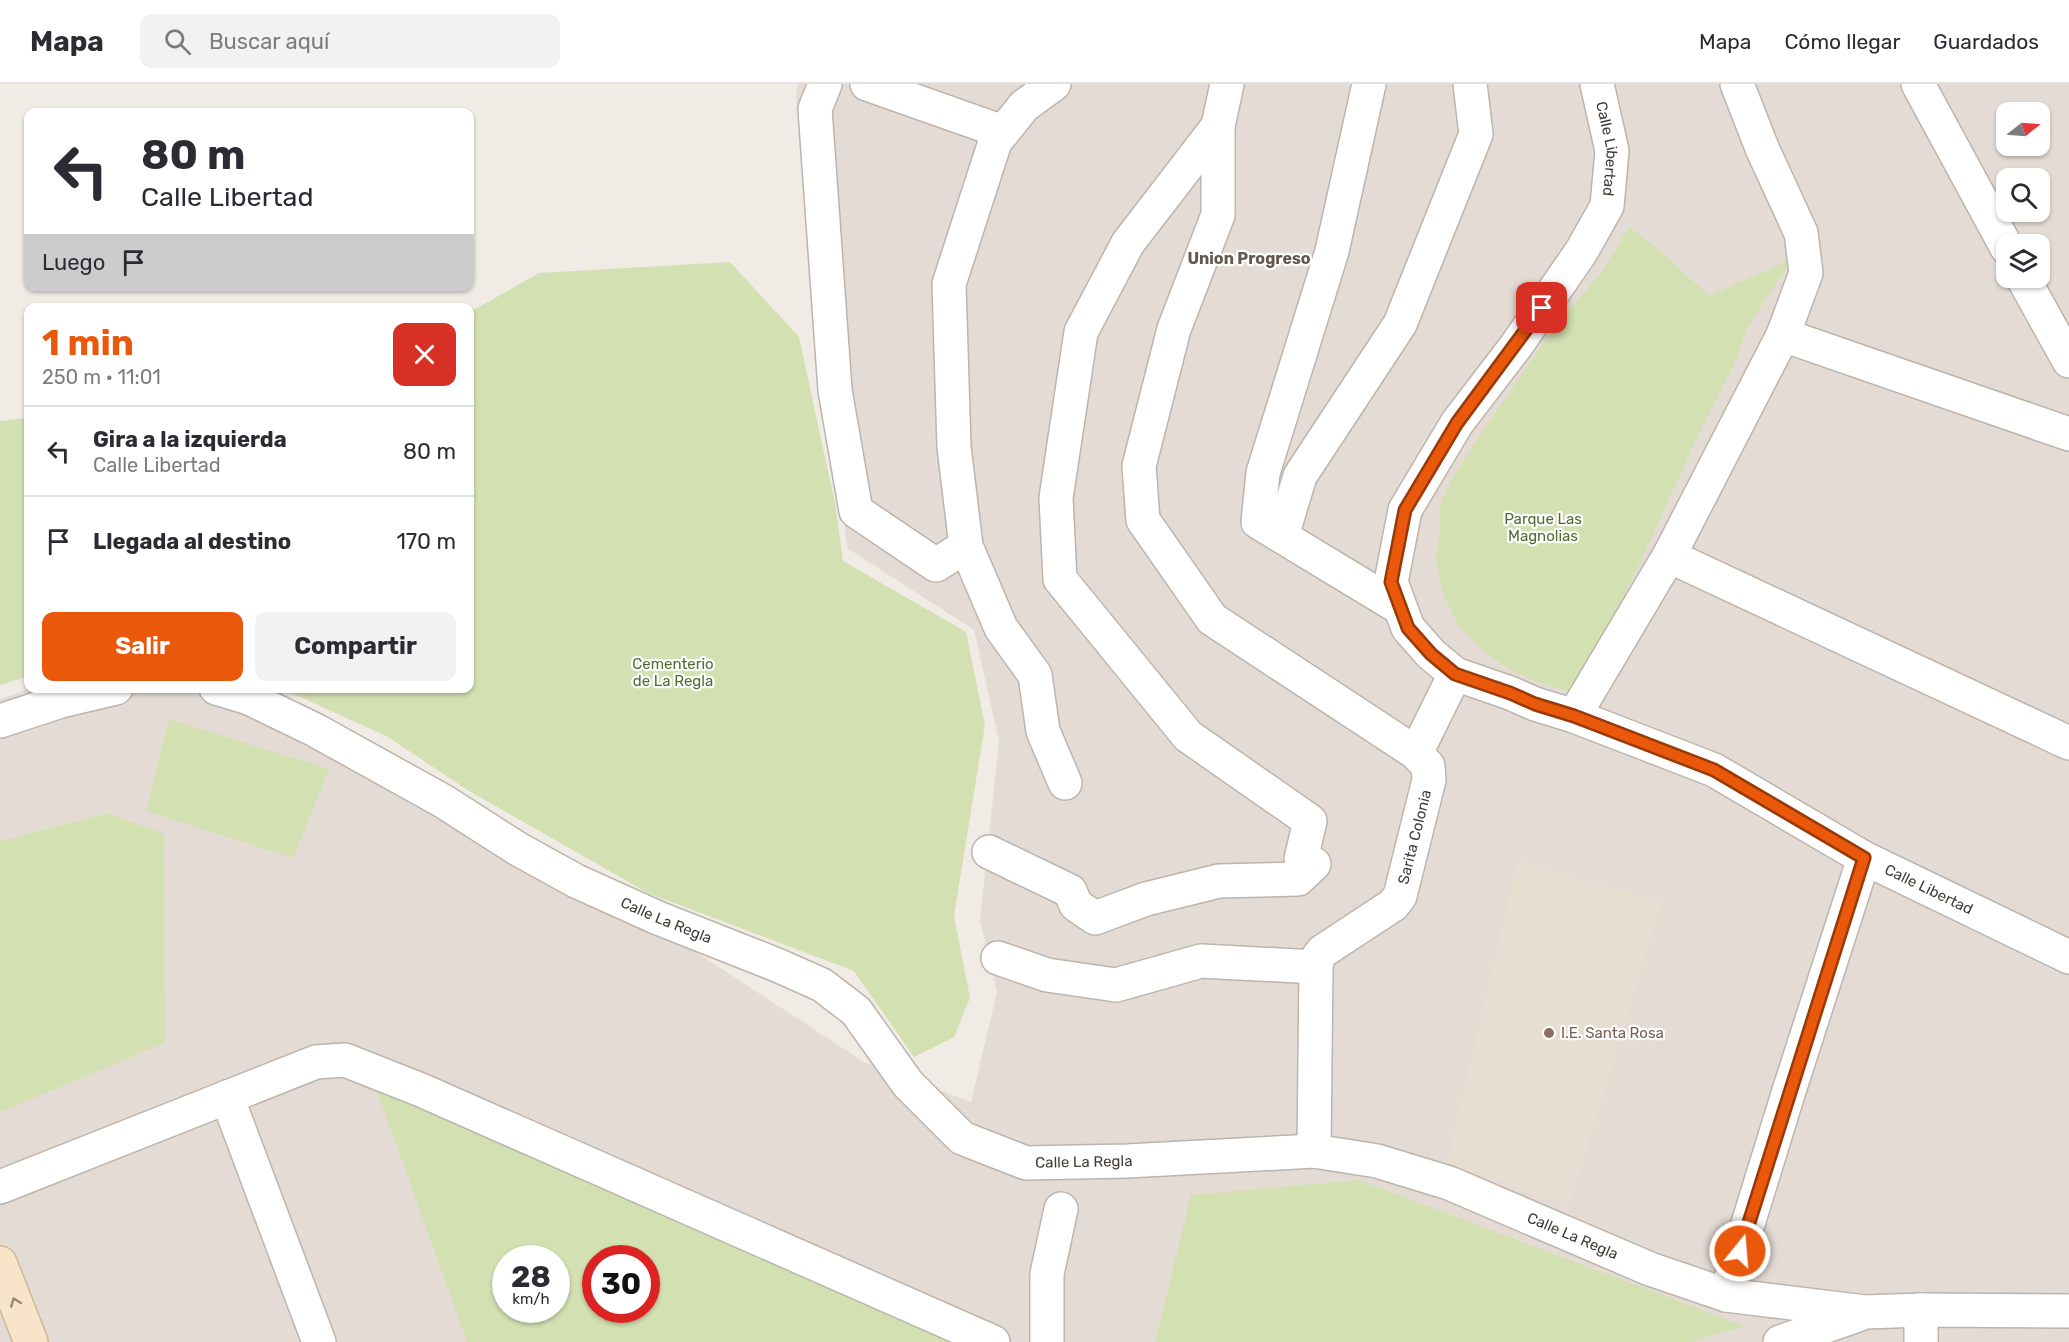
<!DOCTYPE html>
<html lang="es">
<head>
<meta charset="utf-8">
<style>
	body { margin:0; font-family:Rubik,sans-serif; background:#f2f2f3; color:#2b2b33; height:100vh; display:flex; flex-direction:column; font-size:22px; white-space:nowrap }
	* { box-sizing:border-box; margin:0 }
	p { font-size:20px; color:#7c7c81 }
	.icon { flex:none; width:33px; height:33px; fill:none; stroke:currentColor; stroke-width:2; stroke-linecap:round; stroke-linejoin:round }
	.map { position:relative; flex:1; overflow:hidden }
	.drawer { position:absolute; left:24px; top:219px; width:450px; height:390px; display:flex; flex-direction:column; background:#fff; border-radius:12px; box-shadow:0 2px 4px #0004 }
	.drawer>* { flex:none }
	.hud { position:absolute; left:24px; top:24px; width:450px; height:183px; border-radius:12px; box-shadow:0 2px 4px #0004; background:#fff; color:#2b2b33; overflow:hidden }
	.needle { width:39px; rotate:73deg }
	.tools { position:absolute; left:1996px; top:18px; display:grid; gap:12px }
	.tools a { display:grid; place-items:center; width:54px; height:54px; border-radius:12px; background:#fff; box-shadow:0 2px 4px #0004; font-size:30px }
	.speed { position:absolute; left:492px; top:1161px; display:flex; gap:12px; font-size:30px; font-weight:700; text-align:center }
	.speed>* { display:grid; place-content:center; width:78px; height:78px; border-radius:50%; background:#fff; box-shadow:0 2px 4px #0004; line-height:1 }
	.speed small { font-size:15px; font-weight:400 }
	.speed .limit { border:9px solid #d22; background:#fff; color:#111 }
	.pin { position:absolute; display:grid; place-items:center; width:51px; height:51px; color:#fff; margin:-26px; border-radius:12px; box-shadow:0 3px 9px #0006 }
	.me { position:absolute; width:66px; margin:-33px; rotate:17deg; stroke-linejoin:round; filter:drop-shadow(0 0 4px #0008) }
	.turn { display:flex; align-items:center; gap:21px; height:126px; padding:0 18px; font-size:27px }
	.turn .icon { width:78px; height:78px; stroke-width:2.5 }
	.turn b { display:block; font-size:42px; line-height:51px }
	.then { display:flex; align-items:center; height:57px; padding:0 18px; background:#0003; gap:12px; font-size:22px }
	.round { display:grid; place-items:center; flex:none; width:63px; height:63px; border-radius:12px; background:#f2f2f3 }
	.overview { display:flex; align-items:center; justify-content:space-between; height:102px; padding:0 18px }
	h1 { font-size:36px; font-weight:700; line-height:45px; color:#ea580c }
	.action { display:flex; gap:12px; margin-top:auto; padding:12px 18px }
	.action a { flex:1; height:69px; border-radius:12px; background:#ea580c; color:#fff; font-size:24px; font-weight:700; line-height:69px; text-align:center }
	.action a+a { background:#f2f2f3; color:#2b2b33 }
	ul { padding:0; list-style:none }
	li { display:flex; align-items:center; gap:18px; height:90px; padding:0 18px; border-top:2px solid #e1e1e2 }
	li div { flex:1 }
	li b { display:block; font-size:22px }
	li em { font-style:normal }
	header { display:flex; align-items:center; gap:36px; box-sizing:border-box; height:84px; padding:0 30px; background:#fff; border-bottom:2px solid #e1e1e2 }
	header strong { font-size:28px }
	nav { display:flex; gap:33px; margin-inline-start:auto; font-size:21px }
	.search { width:420px; height:54px; background:#f2f2f3; display:flex; align-items:center; gap:15px; box-sizing:border-box; padding:0 21px; border-radius:12px; color:#7c7c81; font-size:22px }
	.map>svg:first-child { display:block }
	.residential { fill:#e4dcd4; fill-rule:evenodd }
	.education { fill:#e8ddd1 }
	.green { fill:#d3e0b2; fill-rule:evenodd }
	.lines { fill:none; stroke-linecap:round; stroke-linejoin:round }
	.street-casing { stroke:#bdb4ac; stroke-width:36 }
	.secondary-casing { stroke:#ceb89c; stroke-width:36 }
	.street { stroke:#fff; stroke-width:33 }
	.secondary { stroke:#f8e4c8; stroke-width:33 }
	.oneway { stroke:#948777 }
	.route-casing { stroke:#983908; stroke-width:15 }
	.route { stroke:#ea580c; stroke-width:10 }
	.education-dot { fill:#8d6e63; stroke:#fff; stroke-width:2 }
	.labels { text-anchor:middle; stroke-width:4.5; stroke-linejoin:round; paint-order:stroke }
	.street-label { font-size:15px; fill:#423b35; stroke:#fff }
	.park-label { font-size:15px; fill:#516c30; stroke:#fff }
	.education-label { font-size:15px; fill:#785e54; stroke:#fff; text-anchor:start }
	.neighbourhood-label { font-size:16px; font-weight:bold; fill:#63574e; stroke:#fff }
</style>
</head>
<body>
<header>
<strong>Mapa</strong>
<div class="search"><svg class="icon" aria-label="search" viewBox="0 0 24 24"><circle cx="10" cy="10" r="6"/><path d="M15 15l6 6"/></svg>Buscar aquí</div>
<nav><a>Mapa</a><a>Cómo llegar</a><a>Guardados</a></nav>
</header>
<div class="map">
<svg width="2069" height="1258" viewBox="0 0 2069 1258">
	<rect width="100%" height="100%" fill="#f0ebe5"/>
	<path class="residential" d="M798 0H2069V1258H0V615L27 606 240 605 380 661 864 978 971 1018 997 908 980 836 999 657 974 546 847 464 796 11ZM2007 28H2040V62H2007ZM2007 94H2040V128H2007ZM2007 160H2040V194H2007ZM506 1174H556V1226H506ZM596 1174H646V1226H596Z"/>
	<path class="education" d="M1518 777 1661 818 1570 1120 1447 1080Z"/>
	<path class="green" d="M1629 143 1656 163 1709 212 1792 175 1748 243 1732 285 1700 347 1639 481 1576 609 1534 597 1508 584 1486 569 1458 541 1443 509 1436 475 1440 445V421L1451 396 1474 360 1555 242 1602 188Z
		M730 178 799 253 835 419 843 477 966 548 985 641 954 832 970 914 954 953 914 973 854 887 648 809 469 707 388 653 283 605 470 604V228L539 189Z
		M28 334V592L0 601V337Z
		M169 635 329 685 293 774 146 727Z
		M108 729 164 750 165 959 0 1028V757Z
		M375 1001 960 1258H467ZM506 1174H556V1226H506ZM596 1174H646V1226H596Z
		M1359 1096 1744 1242 1691 1258H1155L1191 1111Z"/>
	<g class="lines">
		<defs>
			<g id="street">
				<path d="M825 0 815 25 835 306 856 427 936 481 966 462"/>
				<path d="M867 0 1003 48"/>
				<path d="M1054 0 1024 22 995 58 949 200 954 363 966 462 1001 544 1035 591 1043 647 1065 699"/>
				<path d="M1369 0 1332 167 1263 389 1258 438 1400 524"/>
				<path id="s1" d="M1597 0 1612 67 1607 122 1581 168 1516 262 1457 339 1405 426 1391 498 1408 544 1431 570 1455 590 1510 609 1535 620 1574 632 1714 686 1864 774 2069 873"/>
				<path d="M1918 0 2007 164"/>
				<path d="M1218 42V131L1174 245 1139 382 1143 436 1212 535 1416 669"/>
				<path d="M2023 194 2069 277"/>
				<path d="M1783 251 2069 350"/>
				<path d="M1282 452 1300 392 1400 240 1476 50 1470 0"/>
				<path d="M1669 472 2069 659"/>
				<path id="s2" d="M216 604 249 614 315 646 443 717 518 765 576 797 658 834 777 881 822 901 856 927 908 1000 962 1054 1026 1079 1127 1077 1314 1067 1377 1077 1449 1099 1650 1185 1726 1211 1865 1228 1921 1226 2069 1227"/>
				<path d="M1574 632 1669 472 1783 251 1806 189 1801 149 1762 64 1737 0"/>
				<path d="M0 637 61 617 116 604"/>
				<path d="M989 768 1070 807 1076 821 1095 834 1146 815 1219 797 1298 795 1314 780 1301 775 1310 737 1188 652 1060 495 1056 414 1081 248 1128 159 1218 42 1227 0"/>
				<path d="M998 874 1047 891 1116 901 1201 877 1316 883"/>
				<path d="M227 1013 319 1258"/>
				<path id="s3" d="M1314 1067 1316 883 1318 873 1323 867 1393 821 1400 812 1429 696 1428 682 1416 669 1455 590"/>
				<path d="M0 1103 316 978 345 976 421 1006 993 1258"/>
				<path d="M1726 1211 1788 1010 1864 774"/>
				<path d="M1921 1226V1258"/>
				<path d="M1047 1258V1190L1061 1125"/>
				<path d="M1780 1258 1858 1231"/>
			</g>
			<path id="secondary" d="M0 1179 31 1258"/>
		</defs>
		<use href="#street" class="street-casing"/>
		<use href="#secondary" class="secondary-casing"/>
		<use href="#street" class="street"/>
		<use href="#secondary" class="secondary"/>
	</g>
	<defs><path id="oneway-chevron" d="M-2-3.5L2.5 0L-2 3.5" fill="none" stroke-width="1.6" stroke-linecap="round" stroke-linejoin="round" transform="scale(1.5)"/></defs>
	<use class="oneway" href="#oneway-chevron" transform="translate(15 1218) rotate(-111)"/>
	<g class="lines">
		<defs>
			<path id="route" d="M1542 224 1457 339 1405 426 1391 498 1408 544 1431 570 1455 590 1510 609 1535 620 1574 632 1714 686 1864 774 1740 1167"/>
		</defs>
		<use href="#route" class="route-casing"/>
		<use href="#route" class="route"/>
	</g>
	<circle class="education-dot" cx="1549" cy="949" r="6"/>
	<g class="labels">
		<g class="street-label">
			<text dy="5" stroke="none"><textPath href="#s1" startOffset="66">Calle Libertad</textPath></text>
			<text dy="5" stroke="none"><textPath href="#s3" startOffset="358">Sarita Colonia</textPath></text>
			<text dy="5" stroke="none"><textPath href="#s1" startOffset="1200">Calle Libertad</textPath></text>
			<text dy="5" stroke="none"><textPath href="#s2" startOffset="508">Calle La Regla</textPath></text>
			<text dy="5" stroke="none"><textPath href="#s2" startOffset="1012">Calle La Regla</textPath></text>
			<text dy="5" stroke="none"><textPath href="#s2" startOffset="1516">Calle La Regla</textPath></text>
		</g>
		<g class="park-label">
			<text x="1543" y="440">Parque Las<tspan x="1543" dy="17">Magnolias</tspan></text>
			<text x="673" y="585">Cementerio<tspan x="673" dy="17">de La Regla</tspan></text>
		</g>
		<g class="education-label">
			<text x="1561" y="954">I.E. Santa Rosa</text>
		</g>
		<g class="neighbourhood-label">
			<text x="1249" y="180">Union Progreso</text>
		</g>
	</g>
</svg>
<div class="tools">
<a><svg class="needle" viewBox="-14 -14 28 28"><path d="M0-13l5 13h-10z" fill="#e53935"/><path d="M0 13l5-13h-10z" fill="#7c7c81"/></svg></a>
<a><svg class="icon" aria-label="search" viewBox="0 0 24 24"><circle cx="10" cy="10" r="6"/><path d="M15 15l6 6"/></svg></a>
<a><svg class="icon" aria-label="layers" viewBox="0 0 24 24"><path d="M12 4l9 5-9 5-9-5zM3 14l9 5 9-5"/></svg></a>
</div>
<div class="speed"><div>28<small>km/h</small></div><div class="limit">30</div></div>
<div class="pin" style="left:1542px;top:224px;background:#d93025"><svg class="icon" aria-label="arrive" viewBox="0 0 24 24"><path d="M6 21V4h12l-3 4 3 4H6"/></svg></div>
<svg class="me" style="left:1740px;top:1167px" viewBox="-20 -20 40 40"><circle r="17" fill="#ea580c" stroke="#fff" stroke-width="3"/><path d="M0-11L8 9 0 5-8 9z" fill="#fff"/></svg>
<div class="hud">
<div class="turn"><svg class="icon" aria-label="left" viewBox="0 0 24 24"><path d="M17 20v-9H6M10 6l-5 5 5 5"/></svg><div><b>80 m</b>Calle Libertad</div></div>
<div class="then">Luego<svg class="icon" aria-label="arrive" viewBox="0 0 24 24"><path d="M6 21V4h12l-3 4 3 4H6"/></svg></div>
</div>
<section class="drawer">
<div class="overview"><div><h1>1 min</h1><p>250 m · 11:01</p></div><a class="round" style="background:#d93025;color:#fff"><svg class="icon" aria-label="close" viewBox="0 0 24 24"><path d="M6 6l12 12M18 6L6 18"/></svg></a></div>
<ul>
<li><svg class="icon" aria-label="left" viewBox="0 0 24 24"><path d="M17 20v-9H6M10 6l-5 5 5 5"/></svg><div><b>Gira a la izquierda</b><p>Calle Libertad</p></div><em>80 m</em></li>
<li><svg class="icon" aria-label="arrive" viewBox="0 0 24 24"><path d="M6 21V4h12l-3 4 3 4H6"/></svg><div><b>Llegada al destino</b></div><em>170 m</em></li>
</ul>
<div class="action"><a>Salir</a><a>Compartir</a></div>
</section>
</div>
</body>
</html>
